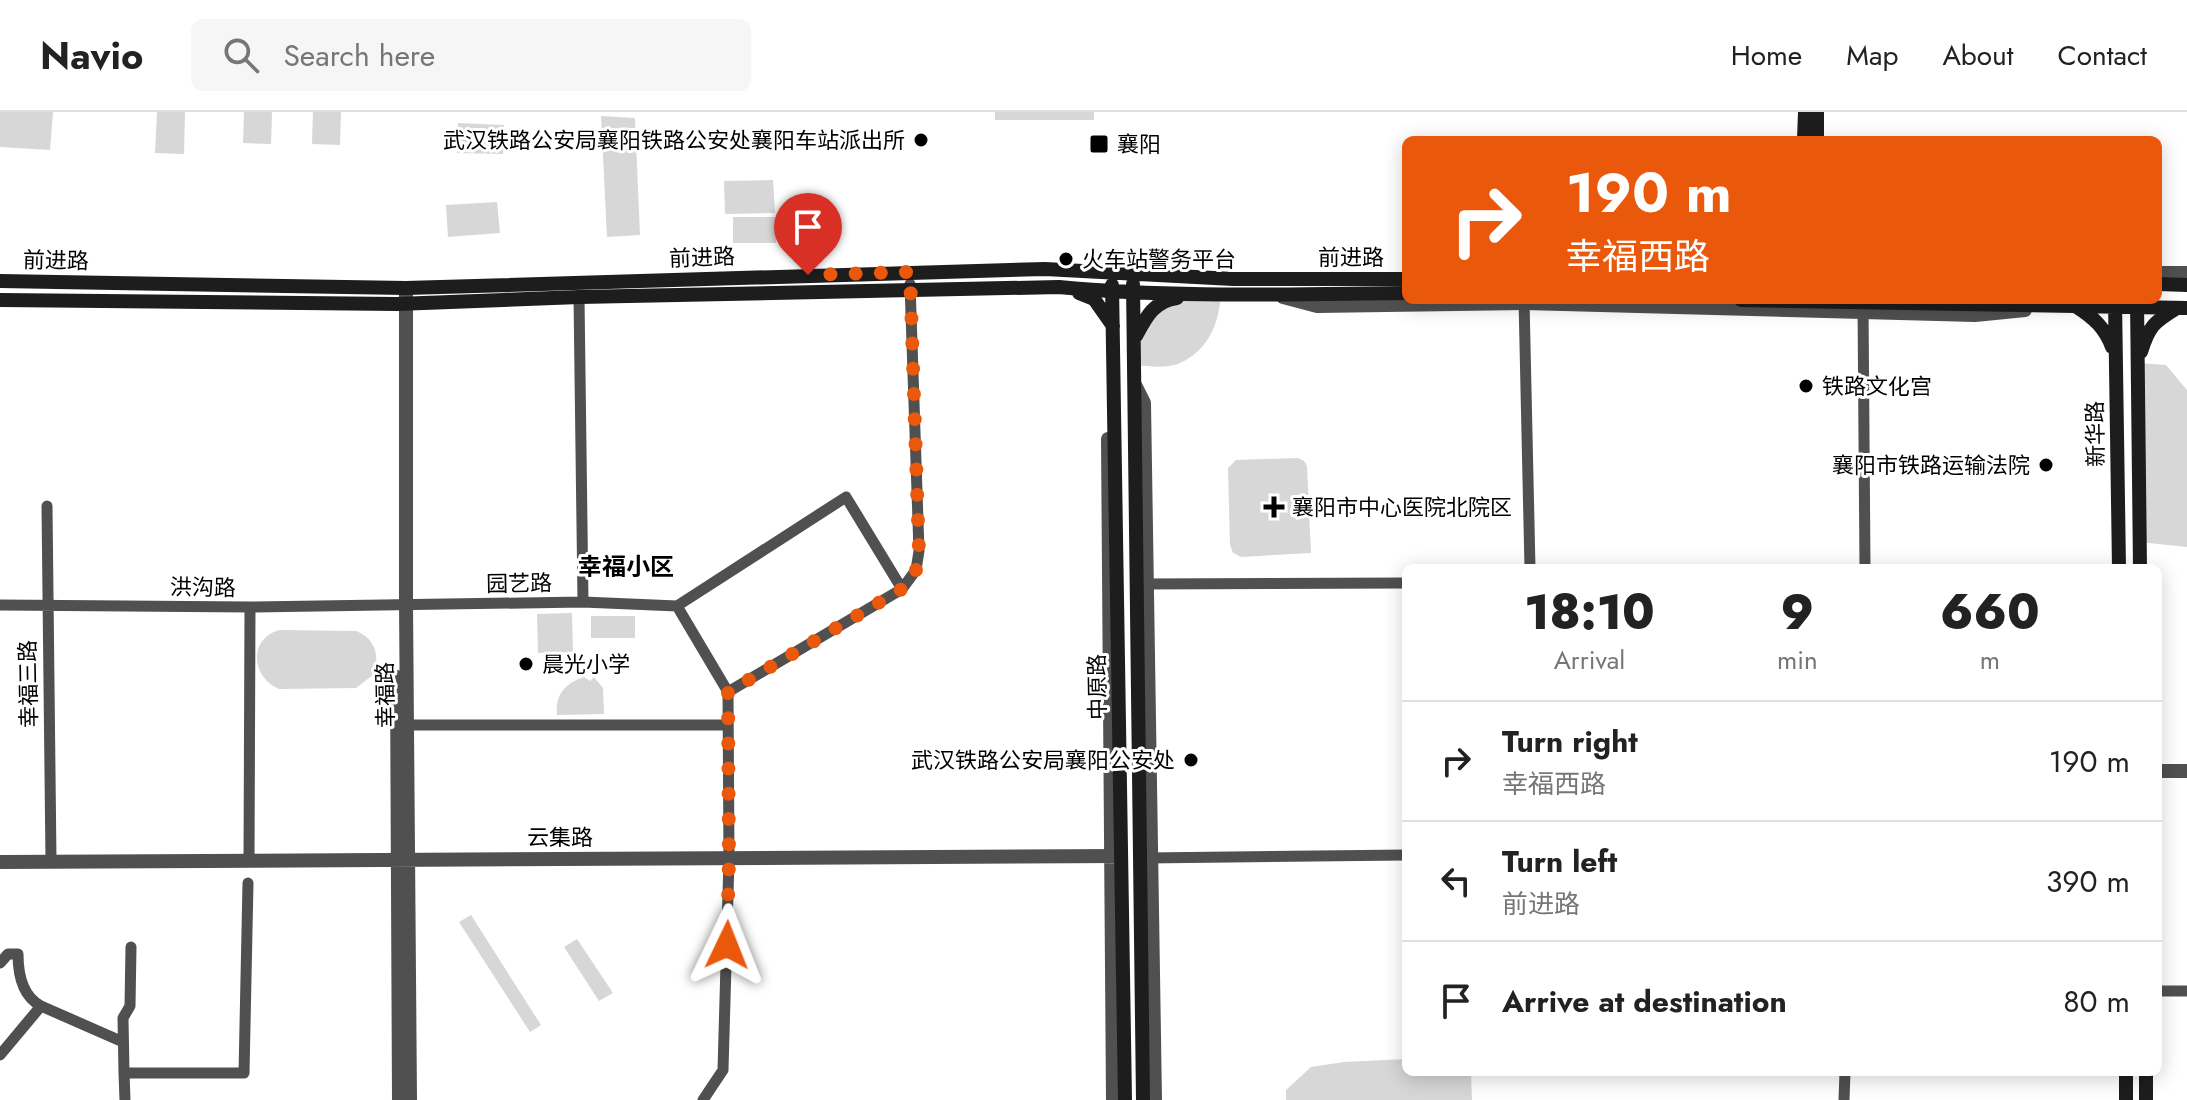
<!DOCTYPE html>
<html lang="en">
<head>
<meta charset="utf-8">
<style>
	body { margin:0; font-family:Jost,"Noto Sans SC",sans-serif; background:#f6f6f6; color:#222; height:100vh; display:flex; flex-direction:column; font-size:30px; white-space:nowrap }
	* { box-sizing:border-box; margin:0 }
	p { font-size:26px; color:#767676 }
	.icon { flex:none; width:44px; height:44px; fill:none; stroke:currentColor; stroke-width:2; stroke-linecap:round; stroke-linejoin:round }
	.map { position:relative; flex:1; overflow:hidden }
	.details { position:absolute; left:1402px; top:452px; width:760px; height:512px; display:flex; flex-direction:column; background:#fff; border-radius:12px; box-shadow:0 4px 20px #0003 }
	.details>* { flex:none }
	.guide { position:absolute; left:1402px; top:24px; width:760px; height:168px; border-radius:12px; box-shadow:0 4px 20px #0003; background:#ea580c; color:#fff; overflow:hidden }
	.pin { position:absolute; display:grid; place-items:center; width:68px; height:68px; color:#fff; margin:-82px -34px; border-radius:50% 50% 50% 0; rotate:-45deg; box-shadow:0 0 8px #0007 }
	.pin .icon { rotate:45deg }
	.me { position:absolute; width:88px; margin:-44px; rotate:2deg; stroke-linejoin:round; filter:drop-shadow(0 0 6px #0008) }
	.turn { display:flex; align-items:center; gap:28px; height:168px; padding:0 32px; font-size:36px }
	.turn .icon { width:104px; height:104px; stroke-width:2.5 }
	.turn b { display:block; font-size:56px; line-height:68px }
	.eta { display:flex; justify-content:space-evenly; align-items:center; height:136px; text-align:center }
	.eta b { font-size:48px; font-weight:800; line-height:56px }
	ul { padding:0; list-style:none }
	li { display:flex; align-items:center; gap:24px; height:120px; padding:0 32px; border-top:2px solid #e0e0e0 }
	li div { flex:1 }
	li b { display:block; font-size:30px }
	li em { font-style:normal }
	header { display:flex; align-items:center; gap:48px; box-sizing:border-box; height:112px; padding:0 40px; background:#fff; border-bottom:2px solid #e0e0e0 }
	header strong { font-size:38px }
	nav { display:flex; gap:44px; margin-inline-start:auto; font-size:28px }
	.search { width:560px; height:72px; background:#f6f6f6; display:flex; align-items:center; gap:20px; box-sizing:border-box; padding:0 28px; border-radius:12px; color:#767676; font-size:30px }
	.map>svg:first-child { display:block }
	.green { fill:#d7d7d7 }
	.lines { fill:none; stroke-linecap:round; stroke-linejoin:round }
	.minor { stroke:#505050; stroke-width:11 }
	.tertiary { stroke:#505050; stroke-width:14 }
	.secondary { stroke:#1d1d1d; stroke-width:14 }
	.route { stroke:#ea580c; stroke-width:14; stroke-dasharray:0 25.2 }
	.poi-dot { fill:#000; stroke:#fff; stroke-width:3 }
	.labels { text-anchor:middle; stroke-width:6; stroke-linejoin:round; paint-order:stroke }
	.poi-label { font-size:22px; fill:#000; stroke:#fff; text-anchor:start }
	.street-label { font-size:22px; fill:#000; stroke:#fff }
	.neighbourhood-label { font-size:24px; font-weight:bold; fill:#000; stroke:#fff }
</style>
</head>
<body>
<header>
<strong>Navio</strong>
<div class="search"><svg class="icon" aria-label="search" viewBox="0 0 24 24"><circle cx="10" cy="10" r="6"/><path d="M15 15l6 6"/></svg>Search here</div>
<nav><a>Home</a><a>Map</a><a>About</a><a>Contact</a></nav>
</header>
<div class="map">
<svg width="2187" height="988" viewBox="0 0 2187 988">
	<rect width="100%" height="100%" fill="#fff"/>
	<path class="green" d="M0 0H53L50 38 0 35Z
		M157 0H185L184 42 155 41Z
		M244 0H272L271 32 243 31Z
		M313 0H341L340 33 312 32Z
		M995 0H1094V8H995Z
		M601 4 635 6 640 123 607 125Z
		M458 11 504 13 503 42 457 41Z
		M773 68 775 101 725 102 724 69Z
		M497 90 500 121 448 125 446 93Z
		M733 105H776V131H733Z
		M1221 182C1219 211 1209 238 1180 251 1168 257 1148 254 1134 253V227L1164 188Z
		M2137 251 2166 253 2187 278V435L2139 430Z
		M1298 346 1304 349 1307 354 1311 441 1241 445 1233 441 1230 433 1228 356 1236 348Z
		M572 501 573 540 538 541 537 502Z
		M591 504H635V526H591Z
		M279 518 356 519C375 526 380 544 374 562L356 576 279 577C251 565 248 527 279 518Z
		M584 565 590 569 594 565 603 576 604 602 557 603C555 583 565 571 584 565Z
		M471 803 541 913 530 920 459 810Z
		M577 827 613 881 599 889 564 835Z
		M1406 947V960H1471L1472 988H1286V978L1311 955 1344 950Z"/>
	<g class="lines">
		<path class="minor" d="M579 185 583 490
			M1524 188 1530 456
			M1863 193 1865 456
			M47 394 51 749
			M1141 472 1406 471
			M0 493 250 495 583 490 677 494 728 580
			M677 494 846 385 902 477
			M407 613H728
			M1147 746 1406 743
			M249 749 250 495
			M0 851 8 842H18C18 862 22 884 41 894
			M2158 879H2187
			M0 943 41 894 123 930
			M124 961 123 906 130 894 131 835
			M125 988 124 961H244L248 771
			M703 988 723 958 729 747 728 580 902 477 916 458 919 439 910 172
			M1844 988 1845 960"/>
		<path class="tertiary" d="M2158 161H2187
			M406 176V492L410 988
			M1283 185 1317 194 1525 191 1975 203 2025 198
			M1135 273 1144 291 1155 988
			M1108 327 1113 988
			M397 565 399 988
			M2158 659H2187
			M0 750 1121 744"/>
		<path class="secondary" d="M1804 28 1805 0
			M1817 28V0
			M0 169 406 176 1045 157 1233 167H1406
			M1133 172 1143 988
			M2158 172 2187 173
			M1112 173 1125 988
			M1079 181 1094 187 1113 214
			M0 188 397 192 579 185 1059 175C1174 186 1290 182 1406 181
			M1741 188 2187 196
			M2115 188 2119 456
			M2137 188 2140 456
			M2077 195C2094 206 2105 216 2112 235
			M1136 224C1146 205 1154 189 1177 186
			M2141 240C2149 214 2154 210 2177 196
			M2126 960V988
			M2146 960V988"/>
	</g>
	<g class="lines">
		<path class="route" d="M727 833 729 747 728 580 902 477 916 458 919 439 910 160 808 163"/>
	</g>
	<g class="poi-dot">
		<circle cx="921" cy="28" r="8"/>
		<rect x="1089" y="22" width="20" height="20" rx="4"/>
		<circle cx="1066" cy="147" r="8"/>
		<circle cx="1806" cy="274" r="8"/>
		<circle cx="2046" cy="353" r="8"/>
		<path d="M1270 383h8v8h8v8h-8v8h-8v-8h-8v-8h8z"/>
		<circle cx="526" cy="552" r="8"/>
		<circle cx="1191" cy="648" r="8"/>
	</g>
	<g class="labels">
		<g class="poi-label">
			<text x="905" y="36" text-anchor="end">武汉铁路公安局襄阳铁路公安处襄阳车站派出所</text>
			<text x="1117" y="40">襄阳</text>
			<text x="1082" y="155">火车站警务平台</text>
			<text x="1822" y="282">铁路文化宫</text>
			<text x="2030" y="361" text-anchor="end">襄阳市铁路运输法院</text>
			<text x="1292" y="403">襄阳市中心医院北院区</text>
			<text x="542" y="560">晨光小学</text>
			<text x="1175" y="656" text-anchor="end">武汉铁路公安局襄阳公安处</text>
		</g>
		<g class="street-label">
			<text transform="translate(702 145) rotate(-2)" y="8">前进路</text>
			<text x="1351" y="153">前进路</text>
			<text transform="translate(56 148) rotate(1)" y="8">前进路</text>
			<text transform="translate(2095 322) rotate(-91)" y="8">新华路</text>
			<text transform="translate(519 471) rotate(-1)" y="8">园艺路</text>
			<text transform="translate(203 475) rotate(1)" y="8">洪沟路</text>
			<text transform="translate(28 572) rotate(-91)" y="8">幸福三路</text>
			<text transform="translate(1097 575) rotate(-91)" y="8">中原路</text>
			<text transform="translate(385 583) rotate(-91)" y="8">幸福路</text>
			<text x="560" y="733">云集路</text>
		</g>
		<g class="neighbourhood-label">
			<text x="626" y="463">幸福小区</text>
		</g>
	</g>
</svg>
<div class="pin" style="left:808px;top:163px;background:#d93025"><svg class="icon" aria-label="arrive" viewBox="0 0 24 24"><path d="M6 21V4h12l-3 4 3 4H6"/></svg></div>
<svg class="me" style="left:727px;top:833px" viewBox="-20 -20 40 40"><path d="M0-17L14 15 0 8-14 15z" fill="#ea580c" stroke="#fff" stroke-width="4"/></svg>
<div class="guide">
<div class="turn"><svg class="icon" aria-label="right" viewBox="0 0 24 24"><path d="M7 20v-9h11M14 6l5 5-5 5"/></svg><div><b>190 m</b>幸福西路</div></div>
</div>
<section class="details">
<div class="eta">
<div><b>18:10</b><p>Arrival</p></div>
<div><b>9</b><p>min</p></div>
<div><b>660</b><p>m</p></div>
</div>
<ul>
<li><svg class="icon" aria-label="right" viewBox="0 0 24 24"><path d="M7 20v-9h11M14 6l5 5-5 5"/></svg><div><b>Turn right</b><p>幸福西路</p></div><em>190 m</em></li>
<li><svg class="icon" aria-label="left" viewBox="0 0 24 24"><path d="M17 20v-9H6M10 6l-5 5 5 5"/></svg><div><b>Turn left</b><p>前进路</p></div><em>390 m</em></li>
<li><svg class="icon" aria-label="arrive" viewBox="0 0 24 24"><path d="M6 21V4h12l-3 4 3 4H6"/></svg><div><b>Arrive at destination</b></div><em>80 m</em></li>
</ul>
</section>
</div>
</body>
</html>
